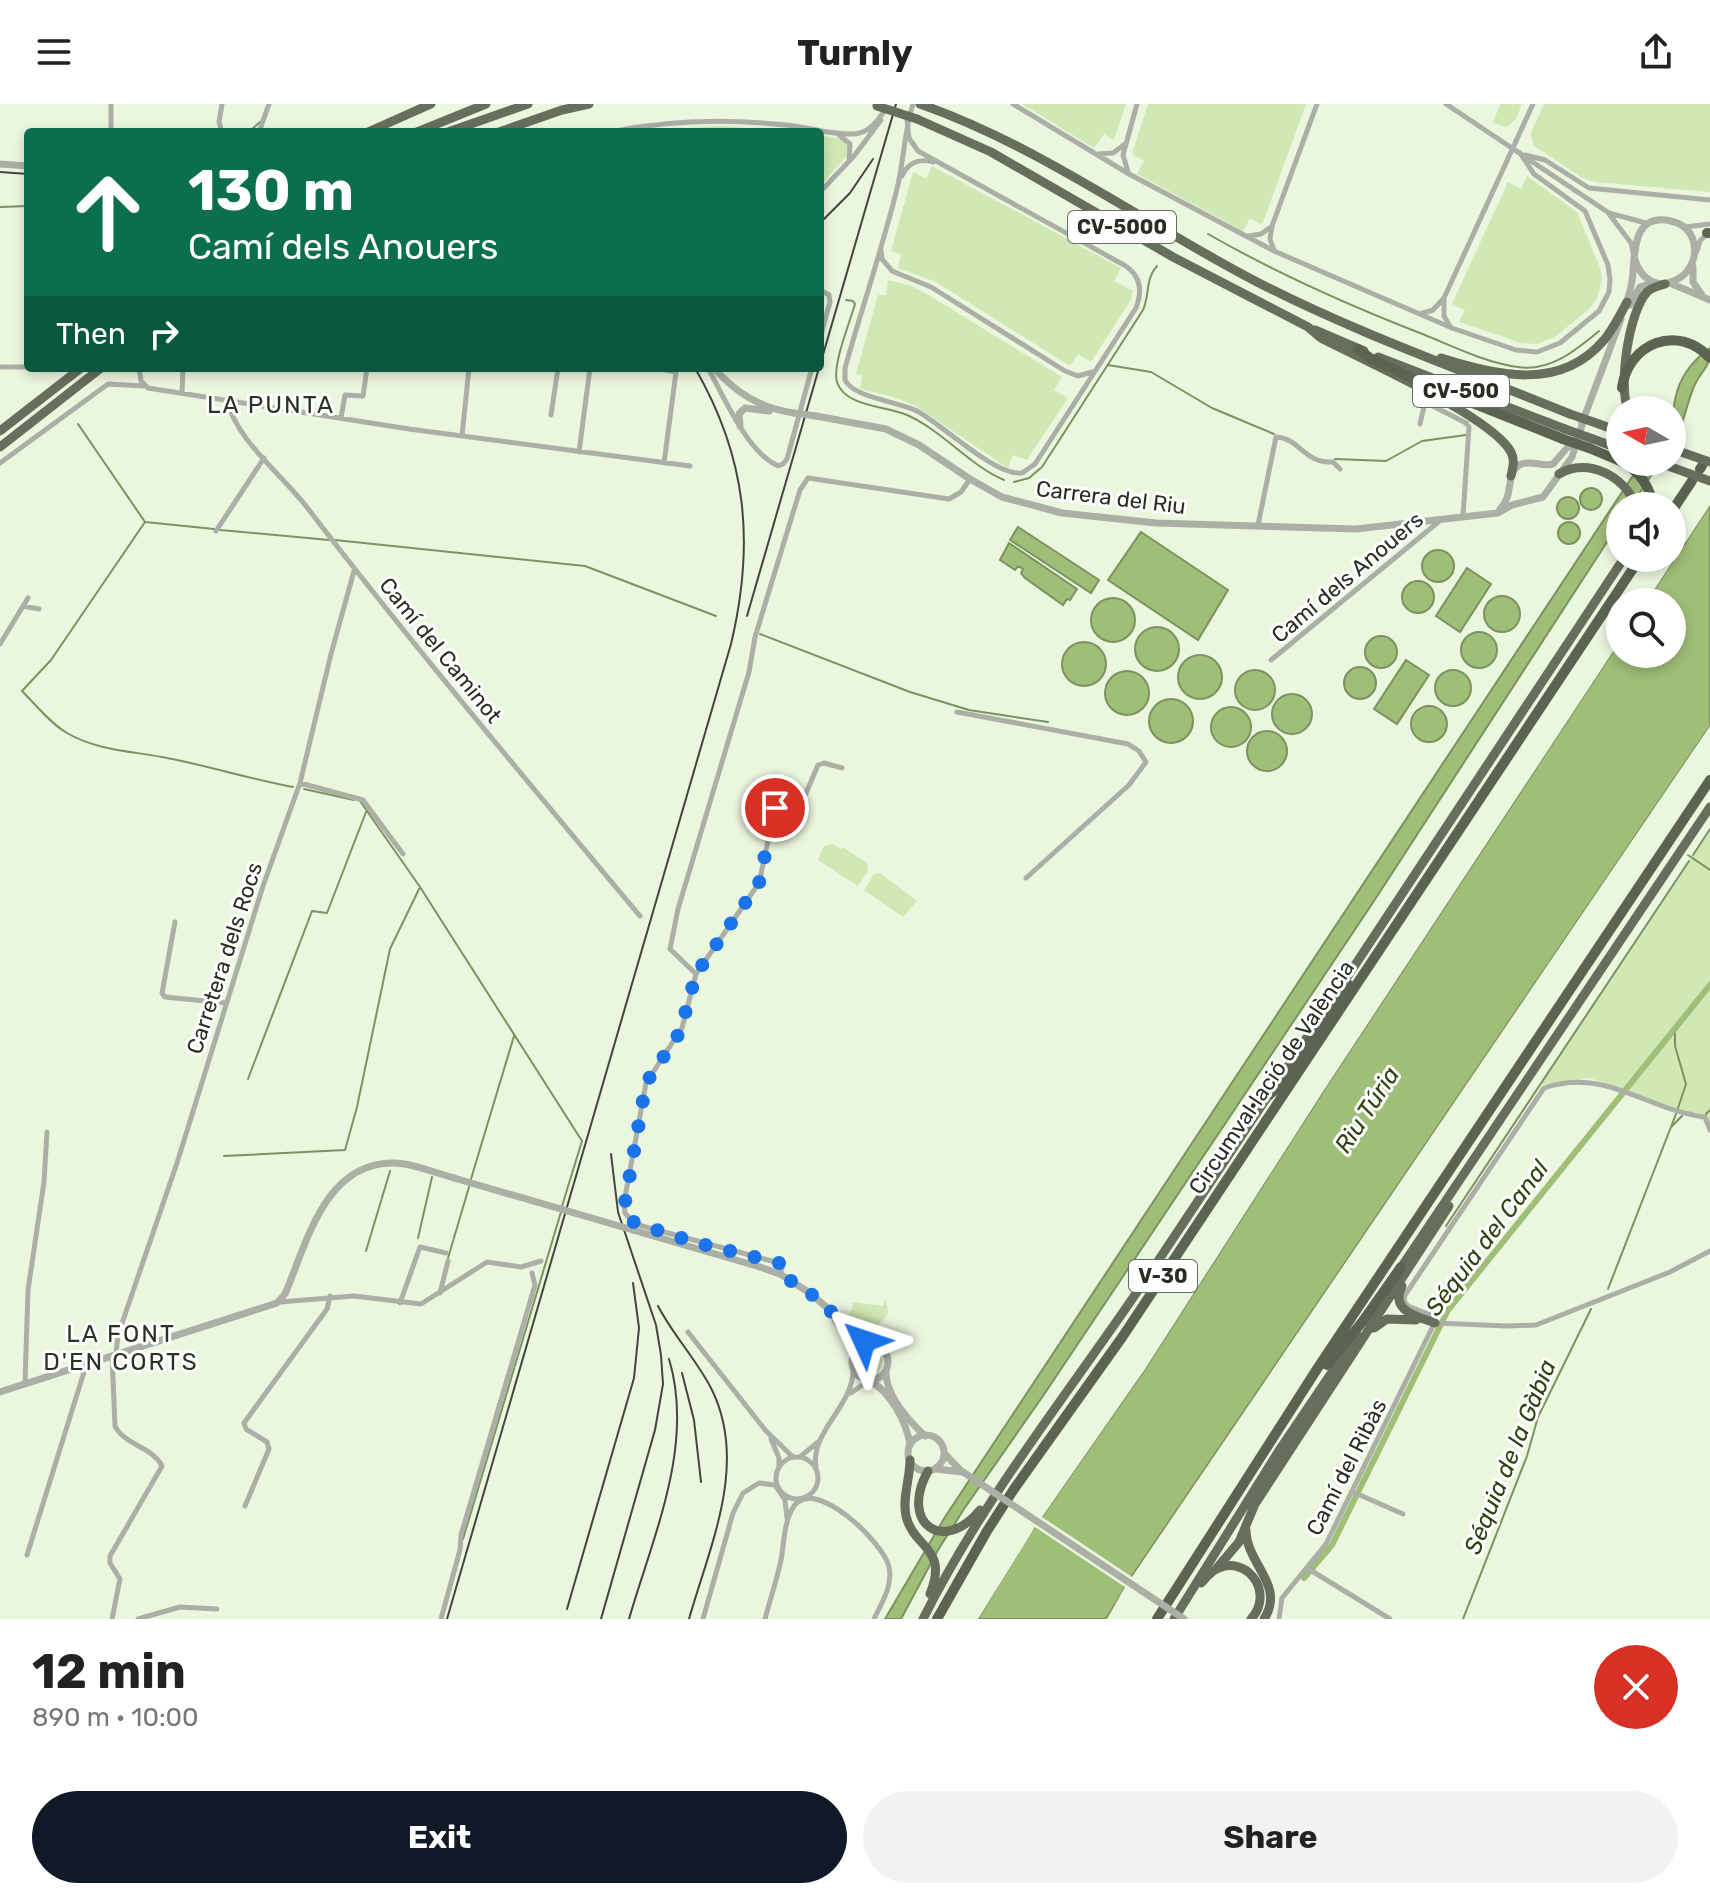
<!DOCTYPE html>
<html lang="en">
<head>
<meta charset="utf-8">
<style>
	body { margin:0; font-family:Rubik,sans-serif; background:#f2f2f2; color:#222; height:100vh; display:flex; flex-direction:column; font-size:30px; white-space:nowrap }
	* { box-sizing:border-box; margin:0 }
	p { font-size:26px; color:#767676 }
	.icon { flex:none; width:44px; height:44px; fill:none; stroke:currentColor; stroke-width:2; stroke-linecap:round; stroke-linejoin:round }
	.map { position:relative; height:1515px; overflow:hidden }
	.drawer { display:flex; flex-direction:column; background:#fff; flex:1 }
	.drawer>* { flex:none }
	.top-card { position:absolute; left:24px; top:24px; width:800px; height:244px; border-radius:8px; box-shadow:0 4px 12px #0003; background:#0b6e4f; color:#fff; overflow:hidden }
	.needle { width:52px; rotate:279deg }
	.tools { position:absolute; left:1606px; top:292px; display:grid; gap:16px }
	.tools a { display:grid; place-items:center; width:80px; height:80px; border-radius:50%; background:#fff; box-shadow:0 4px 12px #0003; font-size:40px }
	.pin { position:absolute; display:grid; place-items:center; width:68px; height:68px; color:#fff; margin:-34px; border:4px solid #fff; border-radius:50%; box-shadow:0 2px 8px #0007 }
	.me { position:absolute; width:88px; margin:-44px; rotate:312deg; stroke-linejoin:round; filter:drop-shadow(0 0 6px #0008) }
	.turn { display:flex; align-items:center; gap:28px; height:168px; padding:0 32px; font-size:36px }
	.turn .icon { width:104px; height:104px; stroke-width:2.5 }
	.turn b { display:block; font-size:56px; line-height:68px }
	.then { display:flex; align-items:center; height:76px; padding:0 32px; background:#0003; gap:16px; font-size:30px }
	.round { display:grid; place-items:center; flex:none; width:84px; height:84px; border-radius:42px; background:#f2f2f2 }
	.overview { display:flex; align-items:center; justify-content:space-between; height:136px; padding:0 32px }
	h1 { font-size:48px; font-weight:700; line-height:60px }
	.cta { display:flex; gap:16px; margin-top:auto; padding:16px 32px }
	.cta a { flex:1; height:92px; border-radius:48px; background:#111827; color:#fff; font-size:32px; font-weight:700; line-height:92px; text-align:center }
	.cta a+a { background:#f2f2f2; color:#222 }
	header { display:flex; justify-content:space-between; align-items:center; height:104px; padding:0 32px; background:#fff; font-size:36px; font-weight:700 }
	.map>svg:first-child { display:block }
	.green { fill:#d0e8b4 }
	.water { fill:#9fbe78; stroke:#7c925f; stroke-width:2 }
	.pier { fill:#ebf6df }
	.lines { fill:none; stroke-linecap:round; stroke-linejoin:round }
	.stream { stroke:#7c925f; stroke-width:2 }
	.canal { stroke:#9fbe78; stroke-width:6 }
	.minor { stroke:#abafa6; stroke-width:5 }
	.tertiary { stroke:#abafa6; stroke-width:7 }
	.trunk { stroke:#666e5c; stroke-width:9 }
	.motorway { stroke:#5b6451; stroke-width:10 }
	.rail { stroke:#42473d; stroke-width:2 }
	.tertiary-bridge { stroke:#abafa6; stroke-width:7 }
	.trunk-bridge { stroke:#666e5c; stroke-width:9 }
	.motorway-bridge { stroke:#5b6451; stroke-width:10 }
	.route { stroke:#1a73e8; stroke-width:14; stroke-dasharray:0 25.2 }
	.labels { text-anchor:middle; stroke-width:6; stroke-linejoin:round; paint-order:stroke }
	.shield { fill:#fefefe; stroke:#696c65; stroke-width:2 }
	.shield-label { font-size:20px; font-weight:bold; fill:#292d24 }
	.street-label { font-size:22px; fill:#292d24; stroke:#fefefe }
	.neighbourhood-label { font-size:24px; letter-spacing:2px; fill:#2a3221; stroke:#fefefe }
	.water-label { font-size:24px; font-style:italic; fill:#2f4310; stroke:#fefefe }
</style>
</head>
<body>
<header><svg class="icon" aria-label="menu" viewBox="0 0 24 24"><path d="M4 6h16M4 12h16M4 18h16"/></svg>Turnly<svg class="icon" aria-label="share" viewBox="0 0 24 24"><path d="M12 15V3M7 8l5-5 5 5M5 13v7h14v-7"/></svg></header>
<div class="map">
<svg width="1710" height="1515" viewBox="0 0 1710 1515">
	<rect width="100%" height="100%" fill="#ebf6df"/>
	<path class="green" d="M1022 0H1126L1114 36 1104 30 1094 44Z
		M1148 0H1306L1262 121 1250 114 1243 127 1137 70 1144 57 1132 50Z
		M1500 0H1522L1516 15 1507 23 1493 19Z
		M1544 0H1710V88L1595 78 1582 74 1533 41 1531 28Z
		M718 22 802 28H637Z
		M820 31 842 35 848 42 846 53 820 82Z
		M932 62 1121 164 1114 177 1133 187 1131 196 1091 258 1078 250 1070 262 936 178 898 164 901 150 891 147 913 68 926 75Z
		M1527 72 1577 108 1600 164 1602 176 1597 194 1589 205 1555 233 1537 240 1521 239 1459 218 1465 206 1452 200 1508 78 1521 85Z
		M888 176 912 182 927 190 1062 273 1054 286 1068 294 1027 356 1013 351 1008 364 914 301 890 292 860 285 862 272 856 270 878 191H886Z
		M1710 726V1019L1590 974 1540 981Z
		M833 740 841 745 843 743 867 759 868 767 858 782 818 756 824 742Z
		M880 769 917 797 903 813 864 786 874 770Z
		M886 1195 888 1209C881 1221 875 1227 860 1224L847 1212 852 1206 853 1198 883 1202Z
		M858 1258a12 12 0 1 1 24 0a12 12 0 1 1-24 0Z"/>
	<path class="water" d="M1710 244C1710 267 1700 266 1693 285 1685 304 1684 323 1672 341 1672 298 1674 270 1710 244Z
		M1642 358H1660L1631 402H1620V418L1374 797 1045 1289 964 1405 938 1446 901 1515H885L945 1413Z
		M1580 395a11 11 0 1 1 22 0a11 11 0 1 1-22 0Z
		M1557 404a11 11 0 1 1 22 0a11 11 0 1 1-22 0Z
		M1710 401V622L1132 1472 1106 1515H978L1025 1437 1145 1265 1324 986 1620 537V550H1672V498H1646Z
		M1558 429a11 11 0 1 1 22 0a11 11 0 1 1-22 0Z
		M1018 423 1099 476 1091 489 1010 436Z
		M1141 428 1228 486 1198 536 1108 476Z
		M1009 439 1077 485 1070 496 1067 495 1063 501 1025 474 1021 469 1023 465 1018 462 1015 466 1000 456Z
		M1422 462a16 16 0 1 1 32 0a16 16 0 1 1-32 0Z
		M1467 464 1491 480 1460 528 1436 512Z
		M1402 493a16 16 0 1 1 32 0a16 16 0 1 1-32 0Z
		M1484 510a18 18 0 1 1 36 0a18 18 0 1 1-36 0Z
		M1091 516a22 22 0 1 1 44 0a22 22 0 1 1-44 0Z
		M1135 545a22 22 0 1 1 44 0a22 22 0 1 1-44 0Z
		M1461 546a18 18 0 1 1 36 0a18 18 0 1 1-36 0Z
		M1365 548a16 16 0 1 1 32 0a16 16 0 1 1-32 0Z
		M1062 560a22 22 0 1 1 44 0a22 22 0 1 1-44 0Z
		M1178 573a22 22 0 1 1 44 0a22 22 0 1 1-44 0Z
		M1406 556 1429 571 1397 620 1374 605Z
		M1344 579a16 16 0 1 1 32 0a16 16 0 1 1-32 0Z
		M1435 584a18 18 0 1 1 36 0a18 18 0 1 1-36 0Z
		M1235 586a20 20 0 1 1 40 0a20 20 0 1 1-40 0Z
		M1105 589a22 22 0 1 1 44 0a22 22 0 1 1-44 0Z
		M1272 610a20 20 0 1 1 40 0a20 20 0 1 1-40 0Z
		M1149 617a22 22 0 1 1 44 0a22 22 0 1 1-44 0Z
		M1411 620a18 18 0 1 1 36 0a18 18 0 1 1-36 0Z
		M1211 623a20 20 0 1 1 40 0a20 20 0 1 1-40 0Z
		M1247 647a20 20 0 1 1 40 0a20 20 0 1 1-40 0Z"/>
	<path class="pier" d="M1710 397V401L1646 498H1642Z
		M1620 533V537L1324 986 1145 1265 1042 1413 1132 1473 1710 622V629L1136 1474 1111 1515H1107L1125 1483 1035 1423 978 1515H974L1021 1435 1142 1262 1320 983Z"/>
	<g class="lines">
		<path class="stream" d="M249 28 260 18
			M0 103 28 102
			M1208 130C1278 170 1350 202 1425 231 1454 243 1487 259 1518 263 1550 268 1576 246 1599 227
			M820 193H822
			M846 196 853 197 855 200C850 218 832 261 837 278 845 303 886 302 907 311 943 327 969 361 1004 376
			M1108 261 1151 268 1212 304 1274 330
			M78 320 145 418 51 556 22 587C36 601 51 620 67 629 96 646 129 647 162 653 206 661 249 675 293 683
			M1335 355 1386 357 1422 337 1466 331
			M1014 378 1029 374 1042 363 1143 206C1150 190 1145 175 1157 162
			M145 418 214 425
			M220 426 329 436
			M335 436 585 462 716 512
			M760 530 910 588 969 606 1048 618
			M304 685 354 696
			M360 697 420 783 582 1037 562 1102
			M1688 751 1710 766
			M1693 751 1710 725
			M1675 925V942L1686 980 1678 1004
			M248 975 312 807 327 809 366 708
			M1706 1010 1710 1006
			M1671 1023 1682 1012
			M224 1052 345 1046 357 1003 390 845 419 785
			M471 1075 514 932
			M1446 1122 1689 757
			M418 1134 432 1073
			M366 1147 390 1067
			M448 1154 469 1083
			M1608 1185 1676 1010
			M463 1435 561 1108
			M1463 1515 1527 1352 1538 1313 1591 1205"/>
		<path class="canal" d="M1304 1474 1332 1441 1448 1206 1710 881"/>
		<path class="minor" d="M111 0V28
			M1013 0 1129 70 1274 147 1452 224 1516 246 1537 248 1560 239 1599 207 1609 188 1610 175 1608 161 1585 107 1534 70 1520 49
			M1446 0 1609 109 1646 119
			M907 16 909 34 918 47 1124 161C1140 171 1143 186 1136 204L1035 360 1022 369C995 372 943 321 917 307 897 297 854 294 845 276V264C862 204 882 145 897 85 904 56 904 28 913 0
			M222 28 219 18 222 0
			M259 28 269 0
			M611 28C668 16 728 15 786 21 808 23 831 31 854 30 868 29 875 20 883 9
			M839 31 850 40 849 55
			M1098 50 1113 49 1125 40
			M1525 51 1545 56 1589 84 1710 96
			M1128 68 1123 51 1137 0
			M902 72C908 59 919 54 933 58
			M820 88 854 52 881 16
			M1609 110 1631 139 1633 148
			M1685 123 1710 120
			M1248 132 1261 130 1271 123
			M881 146 882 155 892 167 931 183 1065 267 1078 272 1092 268
			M1274 146 1270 135 1272 122 1317 0
			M1697 147 1700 137 1708 129
			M820 186 829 191 830 198 820 234
			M1444 196V212L1451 224
			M1420 210 1433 206 1444 194 1533 0
			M0 263H28
			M139 264 141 277 148 284 409 325 690 362
			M656 264 676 268 664 359
			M708 264C724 293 747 348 778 362L783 360 787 355 812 264
			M182 289 183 264
			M227 295C235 336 284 372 309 406 415 544 528 678 640 812
			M551 311 558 264
			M341 314 345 291 363 292 367 264
			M1420 320 1425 298 1466 319 1469 323 1463 412
			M462 332 469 264
			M579 348 590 264
			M0 359 108 280 144 282
			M1258 421 1276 333C1300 334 1304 360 1333 358L1340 365
			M216 427 264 354
			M23 502 39 505
			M0 540 28 494
			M1271 556 1442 415
			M957 608 1128 640 1139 647 1146 658 1129 681 1026 774
			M300 679 363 696 403 750
			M175 818 162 889 165 893 226 899
			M696 870 670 845 678 805 749 568 755 533 800 386 808 374 949 395 961 388 970 375
			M780 1170 782 1164 779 1159 642 1122 631 1116 625 1109 624 1099 646 979 682 924 696 870 759 779 775 704 781 700 800 703 818 661 824 659 842 664
			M440 1189 448 1157
			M280 1198 354 1192 421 1200 487 1158 521 1163 541 1157
			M400 1199 420 1143 446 1149
			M1435 1218 1433 1212 1408 1202 1404 1197 1405 1191 1544 984C1606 963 1646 1006 1705 1013L1710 1026
			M1435 1219 1507 1222 1536 1221 1670 1168 1710 1147
			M688 1228 766 1327 793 1353
			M116 1249 118 1231 177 1059 263 782 300 679 331 550 354 467
			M112 1251 115 1322C124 1341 153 1343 162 1362L110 1452V1459L120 1475 112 1515
			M25 1279 28 1186 44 1078 47 1028
			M851 1289 868 1277
			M771 1335 779 1354V1362
			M801 1352 818 1338
			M776 1374a21 21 0 1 1 42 0a21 21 0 1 1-42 0Z
			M816 1363C810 1327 854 1302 853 1265
			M1353 1388 1403 1410
			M245 1402 269 1345 267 1338 246 1325 244 1319 327 1205 330 1192
			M27 1451 84 1268 82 1262
			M1307 1464 1390 1515
			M138 1515 180 1503 217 1505
			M441 1515 460 1446 461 1431 535 1181 532 1169
			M703 1515 733 1409 743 1389 759 1379 775 1381 785 1396 787 1414
			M765 1515C770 1495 777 1476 781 1456 784 1440 784 1416 794 1402 815 1372 884 1439 889 1463 893 1482 882 1498 874 1515
			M1279 1515 1282 1494 1326 1440 1434 1220"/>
		<path class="tertiary" d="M0 60 28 62
			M1693 163V178L1702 191
			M1672 180 1710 196
			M1630 201 1640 183 1655 179
			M1625 203C1629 191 1633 179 1633 167 1635 143 1635 109 1671 117 1680 119 1687 124 1691 131 1710 170 1649 206 1634 153
			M714 264C736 289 760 304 794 309
			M816 312 886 325 919 341 970 375 1002 393 1062 409 1156 419 1356 425 1498 409 1512 401 1543 393 1572 353 1582 321
			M1582 319 1621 215
			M740 322 739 310 745 304 769 307
			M1500 405C1515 391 1504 369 1521 360 1532 356 1542 363 1553 360L1573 337
			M760 1163 780 1170 810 1189 869 1240
			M835 1216 851 1238 853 1251
			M852 1258a18 18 0 1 1 36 0a18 18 0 1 1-36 0Z
			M886 1268C886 1292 908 1316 925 1332
			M870 1277C890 1287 907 1319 910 1341
			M0 1288 277 1199 285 1190C307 1139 324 1059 393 1059 413 1059 435 1069 454 1074
			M908 1349a18 18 0 1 1 36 0a18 18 0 1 1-36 0Z
			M944 1349 961 1367
			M936 1365 963 1368"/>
		<path class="trunk" d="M920 0C1040 42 1145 120 1257 178 1358 230 1465 267 1570 310
			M917 15 991 48 1173 153 1308 223 1321 234C1361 255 1491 312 1511 348 1515 356 1513 363 1511 372
			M368 28 431 0
			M417 28 486 0
			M448 28 528 0
			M499 28 562 6 589 0
			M1315 226 1364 247
			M1378 253 1565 325
			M1441 254C1497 271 1560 288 1604 236 1613 225 1620 211 1627 198
			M1628 306C1618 280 1629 208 1647 188 1652 183 1659 182 1665 180
			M1599 320 1620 328
			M0 327 81 264
			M1593 335 1620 345
			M0 343 101 264
			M1559 370C1588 353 1625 372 1636 402
			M1398 1168 1710 703
			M1402 1182C1390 1207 1416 1212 1435 1219
			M1374 1224 1387 1215 1416 1216
			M910 1356C910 1375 902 1394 906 1412 914 1445 949 1443 930 1490
			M928 1367C899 1419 943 1451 980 1406
			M1246 1426C1246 1460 1286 1481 1264 1515
			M1217 1464 1239 1438 1255 1400 1449 1102
			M1201 1479C1205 1475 1210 1469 1215 1466 1245 1448 1276 1488 1251 1515
			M923 1515C986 1389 1076 1280 1154 1163 1311 927 1469 691 1624 454
			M1174 1515 1280 1345 1357 1231"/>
		<path class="motorway" d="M1707 129H1710
			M1358 245 1370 254 1425 280 1563 335
			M1622 284C1628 239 1678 219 1710 254
			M1589 344 1620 357
			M1622 358C1640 368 1650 382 1653 402
			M1700 365 1702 362
			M1672 407 1692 377
			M1267 993 1276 985 1349 881
			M1327 1261 1363 1217 1401 1163
			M937 1515 987 1427 1014 1385 1123 1232 1640 454
			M1157 1515 1317 1265 1710 676"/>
		<path class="rail" d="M0 68 28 70
			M820 119 850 89 873 55
			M820 261 896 0
			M747 512 819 264
			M658 1202C673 1231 696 1255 711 1284 749 1359 710 1441 689 1515
			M682 1269 694 1316 701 1378
			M567 1505 634 1274 639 1224 633 1179
			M447 1515 731 540C755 439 747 354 695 264
			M601 1515 655 1326 663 1280 661 1251 656 1221 618 1108 611 1050
			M629 1515C653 1432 695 1341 669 1255"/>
		<path class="tertiary-bridge" d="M794 309 816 312
			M454 1074 760 1163
			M963 1368 1184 1515"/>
		<path class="trunk-bridge" d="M877 2 917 15
			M1570 310 1599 320
			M1565 325 1593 335
			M1681 348 1710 358
			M1657 358 1710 377"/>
		<path class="motorway-bridge" d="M1563 335 1589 344"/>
	</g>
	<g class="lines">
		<path class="route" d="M775 704 759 779 696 870 680 928 646 979 624 1104 627 1113 635 1119 697 1139 779 1159 782 1164 780 1170 810 1189 864 1237"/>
	</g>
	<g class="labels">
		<g class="shield">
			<rect x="1068" y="107" width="108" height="32" rx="6"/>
			<rect x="1413" y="271" width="96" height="32" rx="6"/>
			<rect x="1129" y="1156" width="68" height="32" rx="6"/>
		</g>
		<g class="shield-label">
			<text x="1122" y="130">CV-5000</text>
			<text x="1461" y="294">CV-500</text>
			<text x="1163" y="1179">V-30</text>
		</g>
		<g class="street-label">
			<text transform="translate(1111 393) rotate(7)" y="8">Carrera del Riu</text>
			<text transform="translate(1347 473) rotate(-40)" y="8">Camí dels Anouers</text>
			<text transform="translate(441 546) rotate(51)" y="8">Camí del Caminot</text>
			<text transform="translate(224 854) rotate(-72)" y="8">Carretera dels Rocs</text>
			<text transform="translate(1271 973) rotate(-56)" y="8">Circumval·lació de València</text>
			<text transform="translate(1346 1363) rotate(-63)" y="8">Camí del Ribàs</text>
		</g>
		<g class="neighbourhood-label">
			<text x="271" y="309">LA PUNTA</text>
			<text x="121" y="1238">LA FONT<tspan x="121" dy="28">D'EN CORTS</tspan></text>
		</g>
		<g class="water-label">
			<text transform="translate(1367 1006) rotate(-57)" y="8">Riu Túria</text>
			<text transform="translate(1487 1134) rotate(-53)" y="8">Séquia del Canal</text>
			<text transform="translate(1510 1353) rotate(-68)" y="8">Séquia de la Gàbia</text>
		</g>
	</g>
</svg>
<div class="tools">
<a><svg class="needle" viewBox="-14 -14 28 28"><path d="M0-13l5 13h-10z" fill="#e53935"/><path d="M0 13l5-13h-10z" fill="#767676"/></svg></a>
<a><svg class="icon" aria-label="sound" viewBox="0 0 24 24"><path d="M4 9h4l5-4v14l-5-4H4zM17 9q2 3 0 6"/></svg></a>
<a><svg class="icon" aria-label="search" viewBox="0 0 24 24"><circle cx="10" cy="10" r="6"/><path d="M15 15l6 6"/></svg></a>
</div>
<div class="pin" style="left:775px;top:704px;background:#d93025"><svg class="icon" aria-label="arrive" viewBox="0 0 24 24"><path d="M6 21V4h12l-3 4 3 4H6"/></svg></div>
<svg class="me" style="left:864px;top:1237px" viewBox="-20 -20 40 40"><path d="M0-17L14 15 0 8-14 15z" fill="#1a73e8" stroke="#fff" stroke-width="4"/></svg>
<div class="top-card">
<div class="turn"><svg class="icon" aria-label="ahead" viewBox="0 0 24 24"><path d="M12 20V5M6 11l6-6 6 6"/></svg><div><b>130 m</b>Camí dels Anouers</div></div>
<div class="then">Then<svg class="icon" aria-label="right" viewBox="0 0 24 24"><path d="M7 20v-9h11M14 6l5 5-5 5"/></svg></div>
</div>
</div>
<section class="drawer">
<div class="overview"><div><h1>12 min</h1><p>890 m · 10:00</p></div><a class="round" style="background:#d93025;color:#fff"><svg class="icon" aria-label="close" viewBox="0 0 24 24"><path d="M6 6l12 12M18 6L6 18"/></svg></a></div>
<div class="cta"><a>Exit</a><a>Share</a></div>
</section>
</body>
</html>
